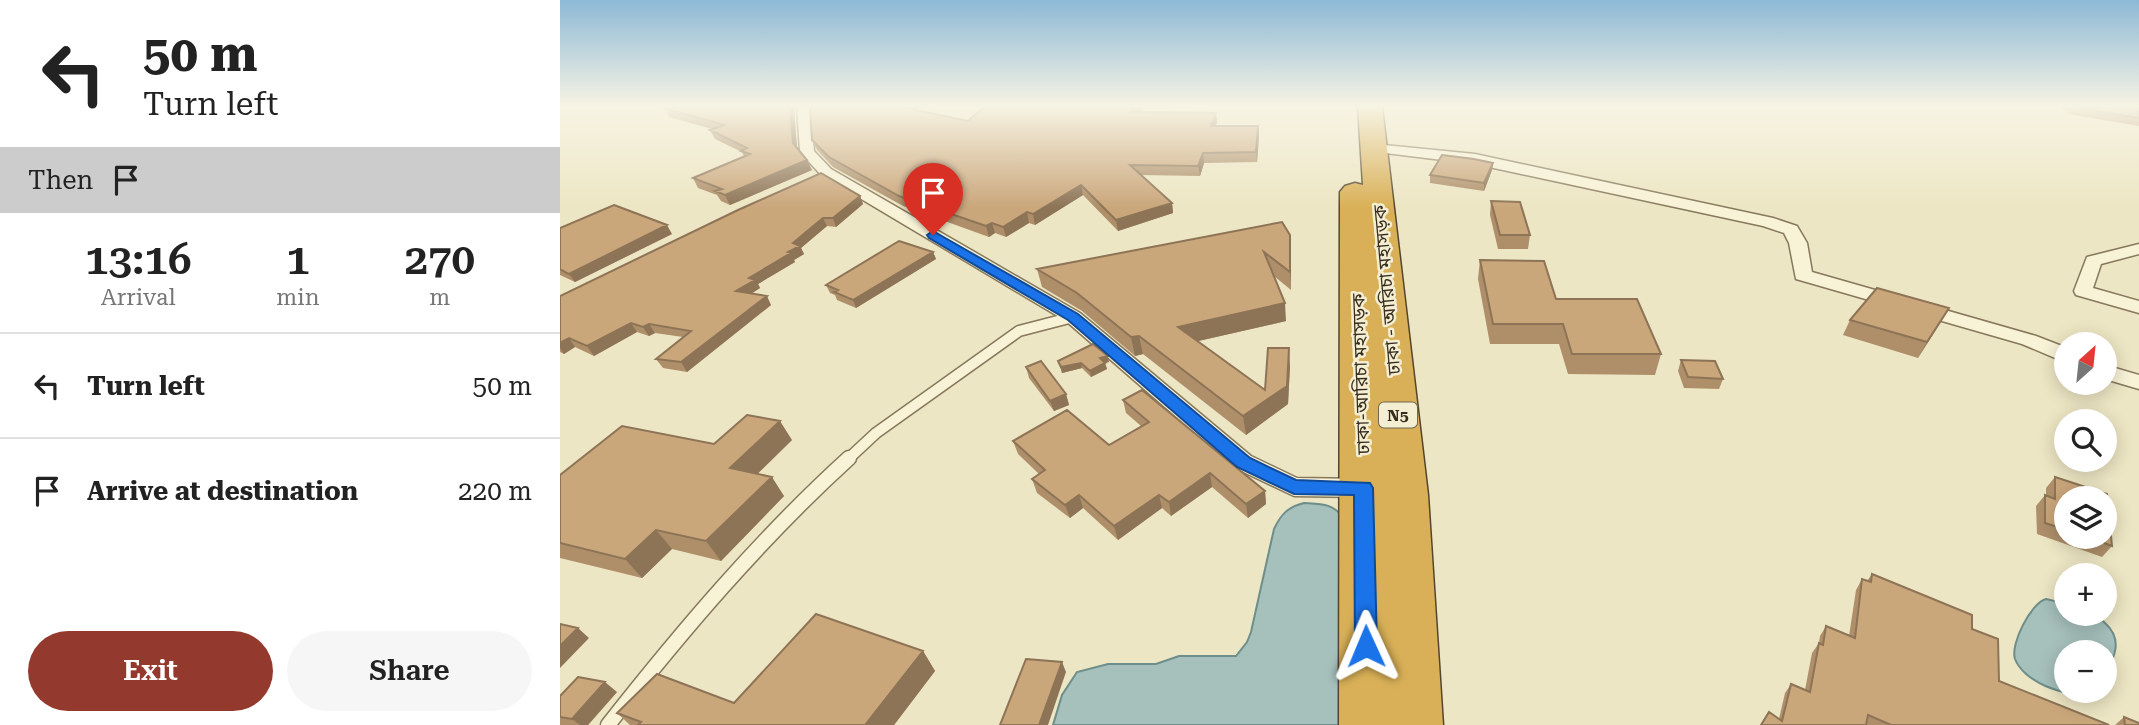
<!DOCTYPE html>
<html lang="en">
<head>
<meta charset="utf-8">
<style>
	body { margin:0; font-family:"Roboto Serif","Noto Sans Bengali",serif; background:#f6f6f6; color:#222; height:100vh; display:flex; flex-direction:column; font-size:26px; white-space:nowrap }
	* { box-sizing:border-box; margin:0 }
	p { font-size:23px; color:#767676 }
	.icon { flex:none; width:38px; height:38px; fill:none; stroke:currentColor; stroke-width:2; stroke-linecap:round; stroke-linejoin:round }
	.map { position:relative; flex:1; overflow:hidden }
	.panel { display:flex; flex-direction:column; background:#fff; width:560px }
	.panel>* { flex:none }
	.hud { background:#fff; color:#222; overflow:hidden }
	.needle { width:46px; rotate:27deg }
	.fabs { position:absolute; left:1494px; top:332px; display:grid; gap:14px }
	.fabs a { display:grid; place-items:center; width:63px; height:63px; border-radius:50%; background:#fff; box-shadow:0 4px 18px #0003; font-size:35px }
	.pin { position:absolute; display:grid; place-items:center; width:60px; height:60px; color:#fff; margin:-72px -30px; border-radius:50% 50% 50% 0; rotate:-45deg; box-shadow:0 0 7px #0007 }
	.pin .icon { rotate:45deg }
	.me { position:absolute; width:77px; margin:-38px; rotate:359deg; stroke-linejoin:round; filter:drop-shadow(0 0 5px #0008) }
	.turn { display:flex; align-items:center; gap:24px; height:147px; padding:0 28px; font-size:32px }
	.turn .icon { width:91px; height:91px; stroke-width:2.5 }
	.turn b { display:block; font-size:49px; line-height:60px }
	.then { display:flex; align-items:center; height:66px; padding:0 28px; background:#0003; gap:14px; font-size:26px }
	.eta { display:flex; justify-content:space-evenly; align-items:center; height:119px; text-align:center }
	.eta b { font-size:42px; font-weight:600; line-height:49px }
	.button { display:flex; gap:14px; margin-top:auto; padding:14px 28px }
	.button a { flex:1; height:80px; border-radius:42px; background:#94392d; color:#fff; font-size:28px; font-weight:600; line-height:80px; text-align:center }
	.button a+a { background:#f6f6f6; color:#222 }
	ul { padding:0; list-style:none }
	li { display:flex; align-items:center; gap:21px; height:105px; padding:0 28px; border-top:2px solid #e0e0e0 }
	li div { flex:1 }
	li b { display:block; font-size:26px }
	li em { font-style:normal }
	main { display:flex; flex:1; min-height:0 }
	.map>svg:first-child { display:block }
	.water { fill:#a6c0bb; stroke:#6d8e8a; stroke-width:2 }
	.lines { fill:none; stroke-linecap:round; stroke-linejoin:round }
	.lane-far1-casing { stroke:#87785b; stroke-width:13 }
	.lane-casing { stroke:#87785b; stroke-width:17 }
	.street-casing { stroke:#87785b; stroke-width:3 }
	.highway-casing { stroke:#54452f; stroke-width:3 }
	.lane-far1 { stroke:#f8f2d7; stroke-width:10 }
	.lane { stroke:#f8f2d7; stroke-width:14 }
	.street { fill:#f8f2d7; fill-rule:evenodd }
	.highway { fill:#d9b057; fill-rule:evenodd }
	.wall { fill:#ae8f6a; fill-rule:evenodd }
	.shaded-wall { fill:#8d7456 }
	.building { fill:#caa67b; stroke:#8d7456; stroke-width:2 }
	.route { fill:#1a73e8; stroke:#114b97; stroke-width:2 }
	.labels { text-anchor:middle; stroke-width:5; stroke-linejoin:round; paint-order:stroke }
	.shield { fill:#f4efd3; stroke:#706754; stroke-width:2 }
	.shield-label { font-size:16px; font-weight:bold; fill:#372d1e }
	.street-label { font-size:18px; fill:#372d1e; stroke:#f4efd3 }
</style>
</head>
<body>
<main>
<section class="panel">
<div class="hud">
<div class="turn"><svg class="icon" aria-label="left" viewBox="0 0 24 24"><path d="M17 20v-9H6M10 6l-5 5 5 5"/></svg><div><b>50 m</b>Turn left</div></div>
<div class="then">Then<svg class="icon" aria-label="arrive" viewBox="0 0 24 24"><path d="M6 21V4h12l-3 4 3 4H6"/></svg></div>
</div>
<div class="eta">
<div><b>13:16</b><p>Arrival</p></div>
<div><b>1</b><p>min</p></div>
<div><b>270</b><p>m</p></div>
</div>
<ul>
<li><svg class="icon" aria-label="left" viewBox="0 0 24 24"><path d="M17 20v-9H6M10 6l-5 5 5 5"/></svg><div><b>Turn left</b></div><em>50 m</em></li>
<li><svg class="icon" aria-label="arrive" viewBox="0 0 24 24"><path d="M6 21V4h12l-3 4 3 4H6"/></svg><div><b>Arrive at destination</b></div><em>220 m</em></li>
</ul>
<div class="button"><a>Exit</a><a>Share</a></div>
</section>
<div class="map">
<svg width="1579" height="725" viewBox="0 0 1579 725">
	<rect width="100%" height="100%" fill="#ede6c4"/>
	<path class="water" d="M744 503C760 504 774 503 783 518L784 725H493L502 695 517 672 548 664H596L619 656H676L687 642 691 632 714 529C721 514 728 507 744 503Z
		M1486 599 1507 604V614C1514 614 1523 613 1530 614 1536 615 1541 619 1545 623 1563 639 1555 657 1545 675V653H1507V691H1526C1506 699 1463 681 1455 659 1450 644 1471 603 1486 599Z"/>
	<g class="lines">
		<defs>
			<path id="lane-far1" d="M287 460 316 433 459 331 513 317"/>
			<path id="lane" d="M48 725C122 631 200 539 289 458"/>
			<path id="street" d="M237 107H250L254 151 271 169 520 313 691 456 737 478 804 479 813 481 816 488 813 495 804 497 734 496 675 468 506 321 261 175 240 152Z
				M814 144 915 154 1213 218 1237 226 1247 243 1252 272 1476 336 1507 348V363L1462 344 1236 279 1229 243 1224 233 1203 226 915 164 809 151 807 148Z
				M1579 244V254L1541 264 1533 288 1579 301V313L1516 295 1514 291 1527 257Z
				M1545 365 1579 375V389L1545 379Z"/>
			<path id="highway" d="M798 107H822L868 495 883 725H779L780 192 785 186 795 183 803 185Z"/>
		</defs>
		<use href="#lane-far1" class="lane-far1-casing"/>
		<use href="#lane" class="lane-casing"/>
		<use href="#street" class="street-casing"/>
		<use href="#highway" class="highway-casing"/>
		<use href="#lane-far1" class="lane-far1"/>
		<use href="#lane" class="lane"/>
		<use href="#street" class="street"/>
		<use href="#highway" class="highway"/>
	</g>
	<path class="wall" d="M104 107H234L237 147 252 170 170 205 161 201 157 195 138 188 133 178 184 156 182 152 155 139 150 130 152 129 109 117Z
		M250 107H361L357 110 408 121 424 107H586L581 112 656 113 657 122 655 126H698L699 135 697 162 644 163 640 176 581 175 612 203 613 213 558 231 523 195 475 225 469 223 446 237 435 233 429 237 343 206 273 167 257 150 252 140Z
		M1501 107H1579V126L1508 114Z
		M933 163 932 170 924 191 870 183V175Z
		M300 196 303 204 276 227 267 226 241 248 244 254 234 260 235 262 198 284 200 288 191 294 211 305 127 372 103 368 96 359 123 337 95 333 89 336 77 332 34 356 15 347 4 354 0 352V296Z
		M931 201 970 235 968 249H938L930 215Z
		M0 228 112 234 15 282 0 275Z
		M730 235 731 290 714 276 726 321 638 341 705 390 730 366 728 404 686 435 583 354 575 356 522 311 482 287 477 269Z
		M373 252 376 259 296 308 277 300 275 295 270 293 266 285Z
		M920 260 996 299 1101 354 1095 375 1008 374 999 344H930L918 279Z
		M1290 320 1380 323 1358 358 1283 335Z
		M1121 360 1163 379 1159 389 1124 388 1118 371Z
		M498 361 549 362 545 363 547 369 531 377 522 368 502 373Z
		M466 367 506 394 509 405 494 411 469 378Z
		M563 400 705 491 706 504 688 518 652 487 611 516 602 508 558 540 523 508 510 518 477 493 472 479 479 474 458 454 453 441 549 445 581 426 566 413Z
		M232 440 197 474 224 496 161 561 112 549 82 578 0 558V475L154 444Z
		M1495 477 1547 494 1552 546 1542 557 1477 534 1476 506 1485 495 1486 496V488ZM1507 499H1545V537H1507Z
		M1312 574 1412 629 1439 681 1549 725H1201L1219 719 1225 693 1231 684 1245 690 1252 653 1259 643 1260 636 1266 626 1289 636 1296 590 1302 579 1307 581Z
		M363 651 375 671 334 725H70L57 713 174 703Z
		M57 692 28 725H0V696Z
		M1564 717 1579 725H1555Z"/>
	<path class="shaded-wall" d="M230 107H234L237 152 233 143Z
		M347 107H361L349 117 346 108Z
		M575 107H586L571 121 570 112Z
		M656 113 657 122 652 135 651 126Z
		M698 126 699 135 697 162 696 152Z
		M643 153 644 163 640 176 638 166Z
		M247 160 252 170 170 205 165 195Z
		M933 163 932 170 924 191V183Z
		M521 185 523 195 475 225 473 214Z
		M300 196 303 204 276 227 273 218Z
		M612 203 613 213 558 231 556 220Z
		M467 212 469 223 446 237 443 227Z
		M263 218 267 226 241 248 244 254 234 260 235 262 198 284 200 288 181 300 176 291 189 278 228 252 233 243Z
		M432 223 435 233 429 237 426 226Z
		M107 225 112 234 15 282 9 274Z
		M730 235 731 252V290L730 272Z
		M373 252 376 259 296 308 293 300Z
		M207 296 211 305 127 372 121 362Z
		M725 303 726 321 621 345 618 327Z
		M1389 308 1380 323 1358 358 1367 342Z
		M71 323 77 332 34 356 27 346Z
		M89 324 95 333 89 336 83 327Z
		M579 336 583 354 575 356 571 337Z
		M9 338 15 347 4 354 0 348V343Z
		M729 348 730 366 728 404 686 435 683 416 727 386Z
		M548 356 549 362 541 364 540 358Z
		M521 363 522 368 502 373 501 367Z
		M545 363 547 369 531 377 530 371Z
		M506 394 509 405 494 411 490 401Z
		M220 421 232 440 183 488 170 468Z
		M650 473 652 487 611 516 609 502Z
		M212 477 224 496 161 561 146 541Z
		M705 491 706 504 688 518 686 504Z
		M519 495 523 508 510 518 505 505Z
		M599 495 602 508 558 540 554 526Z
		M96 530 112 549 82 578 65 559Z
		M18 628 29 638 0 668V646Z
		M363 651 375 671 334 725H305Z
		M502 662 506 672 488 725H479Z
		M45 682 57 692 28 725H20L12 719Z"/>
	<path class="building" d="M104 107H230L233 143 247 160 165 195 155 191 162 189 133 178 190 154 181 151 187 148 150 130 164 125 104 108Z
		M250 107H347L346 108 408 121 424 107H575L570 112 656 113 651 126H698L696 152 643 153 638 166 570 165 612 203 556 220 521 185 473 214 467 212 443 227 432 223 426 226 339 196 269 157 252 140Z
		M1512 107H1579V118Z
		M882 155 914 159 933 163 924 183 870 175Z
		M261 173 300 196 273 218H263L233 243 240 246 228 252 231 253 189 278 195 280 176 291 207 296 121 362 96 359 131 331 89 324 83 327 71 323 27 346 9 338 0 343V296L178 210Z
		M931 201 960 202 970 235H940Z
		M54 205 107 225 9 274 0 269V228Z
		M722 222 730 235V272L704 252 725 303 618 327 705 390 708 348H729L727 386 683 416 579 336 571 337 517 293 477 269Z
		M339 241 373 252 293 300 274 292 278 290 266 285Z
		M920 260 984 261 996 299H1077L1101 354H1012L1003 324H933Z
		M1317 288 1389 308 1367 342 1290 320Z
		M533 344 548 356 540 358 545 363 530 371 521 363 501 367 498 361Z
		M1121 360 1155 361 1163 379 1128 377Z
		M481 361 506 394 490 401 466 367Z
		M582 390 705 491 686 504 650 473 609 502 599 495 554 526 519 495 505 505 472 479 485 470 453 441 507 410 549 445 589 422 563 400Z
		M187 415 220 421 170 468 212 477 146 541 96 530 65 559 0 543V475L62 426 154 444Z
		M1495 477 1547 494 1552 546 1528 537H1545V499H1507V530L1485 523V495L1495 499Z
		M1312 574 1412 615V629L1438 639 1439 681 1549 725H1331L1308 715 1306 725H1201L1209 712 1222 721 1231 684 1250 692 1259 643 1263 645 1266 626 1295 638 1302 579 1311 582Z
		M256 614 363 651 305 725H78L81 722 57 713 97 674 174 703Z
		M0 624 18 628 0 646Z
		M466 659 502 662 479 725H440Z
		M18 677 45 682 12 719 0 717V696Z
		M1564 717 1579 723V725H1565Z"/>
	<linearGradient id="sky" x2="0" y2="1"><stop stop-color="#8db9d6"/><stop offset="0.51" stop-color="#f7f4e4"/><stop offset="1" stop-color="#f7f4e4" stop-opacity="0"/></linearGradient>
	<rect width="1579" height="208" fill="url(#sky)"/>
	<path class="route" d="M373 231 518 314 690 458 736 480 810 483 813 488 817 646 814 653 806 656 798 653 795 646 794 495 734 494 677 467 508 320 369 238 367 235Z"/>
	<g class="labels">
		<rect class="shield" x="819" y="402.5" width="38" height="25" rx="5"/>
		<g class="shield-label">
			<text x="838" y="421">N5</text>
		</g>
		<g class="street-label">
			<text transform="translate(827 290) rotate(-95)" y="6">ঢাকা - আরিচা মহাসড়ক</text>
			<text transform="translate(801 374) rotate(-92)" y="6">ঢাকা-আরিচা মহাসড়ক</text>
		</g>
	</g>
</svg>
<div class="fabs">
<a><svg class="needle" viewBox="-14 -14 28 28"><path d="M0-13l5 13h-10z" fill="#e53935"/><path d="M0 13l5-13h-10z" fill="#767676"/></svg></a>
<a><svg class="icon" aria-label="search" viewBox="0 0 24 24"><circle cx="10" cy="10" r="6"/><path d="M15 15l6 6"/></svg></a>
<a><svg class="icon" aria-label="layers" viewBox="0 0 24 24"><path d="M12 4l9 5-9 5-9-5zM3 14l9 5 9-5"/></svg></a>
<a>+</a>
<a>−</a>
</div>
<div class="pin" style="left:373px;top:235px;background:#d93025"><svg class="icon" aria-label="arrive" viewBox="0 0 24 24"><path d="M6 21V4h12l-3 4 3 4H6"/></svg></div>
<svg class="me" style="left:806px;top:646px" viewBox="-20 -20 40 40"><path d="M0-17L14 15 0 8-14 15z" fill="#1a73e8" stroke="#fff" stroke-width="4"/></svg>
</div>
</main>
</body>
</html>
